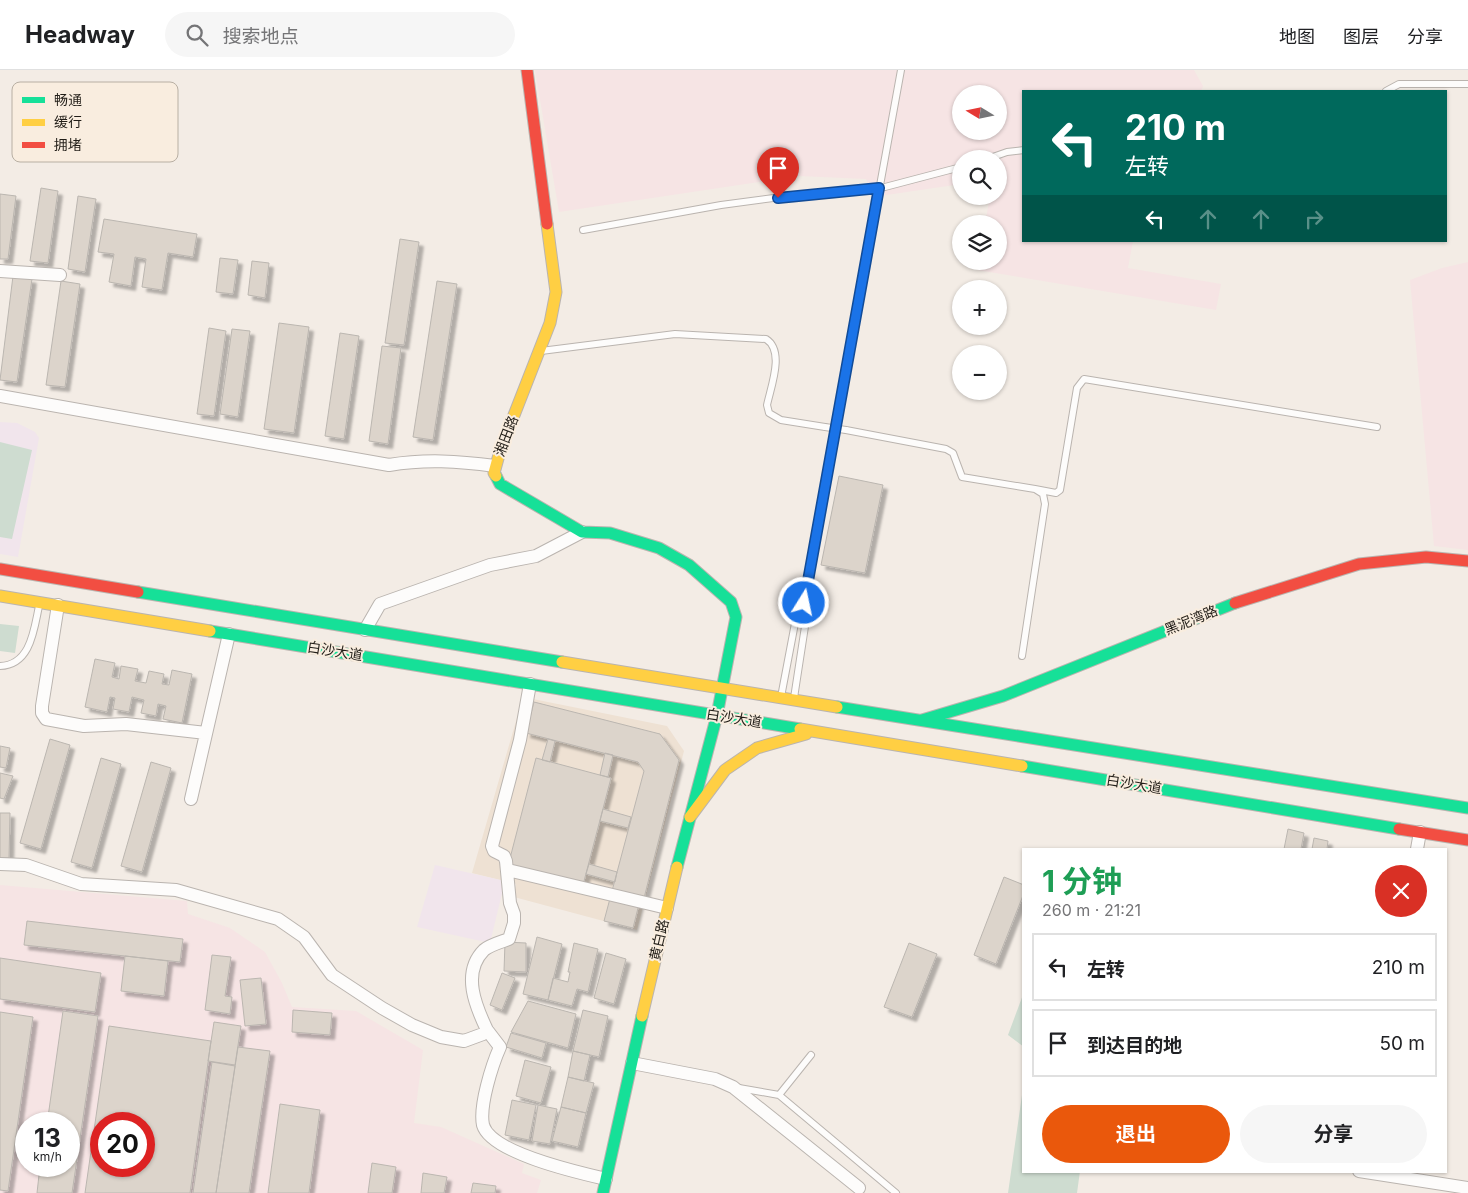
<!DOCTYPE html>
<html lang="zh">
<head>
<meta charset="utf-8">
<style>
	body { margin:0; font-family:Inter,"Noto Sans SC",sans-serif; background:#f6f6f6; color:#202124; height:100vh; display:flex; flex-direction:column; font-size:19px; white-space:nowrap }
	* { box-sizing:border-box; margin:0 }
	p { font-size:16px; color:#757577 }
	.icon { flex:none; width:28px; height:28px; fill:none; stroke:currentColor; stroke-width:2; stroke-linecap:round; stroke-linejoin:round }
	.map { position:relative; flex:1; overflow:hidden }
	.details { position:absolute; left:1022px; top:778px; width:425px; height:325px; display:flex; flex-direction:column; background:#fff; border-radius:0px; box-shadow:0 1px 4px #0004 }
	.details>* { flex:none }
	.banner { position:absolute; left:1022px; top:20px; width:425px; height:152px; border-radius:0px; box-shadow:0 1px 4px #0004; background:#00695c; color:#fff; overflow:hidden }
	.needle { width:32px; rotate:280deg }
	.controls { position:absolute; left:952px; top:15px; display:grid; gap:10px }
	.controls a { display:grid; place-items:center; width:55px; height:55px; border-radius:50%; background:#fff; box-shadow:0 1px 4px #0004; font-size:25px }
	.speed { position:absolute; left:15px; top:1042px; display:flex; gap:10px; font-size:25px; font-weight:700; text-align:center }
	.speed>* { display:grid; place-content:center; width:65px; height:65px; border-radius:50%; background:#fff; box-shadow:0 1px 4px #0004; line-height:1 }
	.speed small { font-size:12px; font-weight:400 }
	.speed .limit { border:8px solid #d22; background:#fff; color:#111 }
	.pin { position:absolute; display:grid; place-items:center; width:42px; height:42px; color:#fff; margin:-51px -21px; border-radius:50% 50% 50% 0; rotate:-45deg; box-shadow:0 0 5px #0007 }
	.pin .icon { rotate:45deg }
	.me { position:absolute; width:55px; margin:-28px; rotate:10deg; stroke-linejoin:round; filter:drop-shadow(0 0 4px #0008) }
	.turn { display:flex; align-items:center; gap:18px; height:105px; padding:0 20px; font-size:22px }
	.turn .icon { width:65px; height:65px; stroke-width:2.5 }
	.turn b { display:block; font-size:35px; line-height:42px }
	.lanes { display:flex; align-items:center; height:48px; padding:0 20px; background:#0003; justify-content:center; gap:25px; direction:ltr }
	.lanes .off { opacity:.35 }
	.round { display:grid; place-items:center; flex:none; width:52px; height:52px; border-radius:26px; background:#f6f6f6 }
	.headline { display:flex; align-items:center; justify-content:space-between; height:85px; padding:0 20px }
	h1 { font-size:30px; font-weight:700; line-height:38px; color:#1e9e55 }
	.button { display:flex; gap:10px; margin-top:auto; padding:10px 20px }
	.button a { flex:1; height:58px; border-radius:30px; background:#ea580c; color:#fff; font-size:20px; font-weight:700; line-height:58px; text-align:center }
	.button a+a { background:#f6f6f6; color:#202124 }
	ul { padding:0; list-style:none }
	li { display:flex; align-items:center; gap:15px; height:68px; margin:0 10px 8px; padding:0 10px; border:2px solid #e0e0e0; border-radius:0px }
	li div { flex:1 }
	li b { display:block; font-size:19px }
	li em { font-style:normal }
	header { display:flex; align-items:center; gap:30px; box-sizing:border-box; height:70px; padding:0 25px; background:#fff; border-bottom:1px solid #e0e0e0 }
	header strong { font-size:24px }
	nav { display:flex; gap:28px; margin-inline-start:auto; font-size:18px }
	.search { width:350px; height:45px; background:#f6f6f6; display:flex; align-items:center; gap:12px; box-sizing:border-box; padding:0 18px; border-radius:28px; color:#757577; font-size:19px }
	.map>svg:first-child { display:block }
	.built { fill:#eee1d3 }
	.industrial { fill:#f6e4e4; fill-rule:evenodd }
	.education { fill:#f1e5ec }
	.green { fill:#cedcd0 }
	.building { fill:#dcd4cb; stroke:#bbb6b0; fill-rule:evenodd; filter:url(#shadow) }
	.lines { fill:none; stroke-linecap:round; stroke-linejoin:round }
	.lane-casing { stroke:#bab4af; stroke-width:8 }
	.street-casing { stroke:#bab4af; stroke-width:14 }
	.fast-casing { stroke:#bab4af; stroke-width:13 }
	.slow-casing { stroke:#bab4af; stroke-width:13 }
	.jam-casing { stroke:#bab4af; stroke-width:13 }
	.lane { stroke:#fdfcfb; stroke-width:6 }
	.street { stroke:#fdfcfb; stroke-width:12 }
	.fast { stroke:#16e098; stroke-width:11 }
	.slow { stroke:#ffcf43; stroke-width:11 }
	.jam { stroke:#f24e42; stroke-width:11 }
	.lane-bridge-casing { stroke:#bab4af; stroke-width:8; stroke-linecap:butt }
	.lane-bridge { stroke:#fdfcfb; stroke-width:6 }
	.route-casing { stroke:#114b97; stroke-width:12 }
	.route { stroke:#1a73e8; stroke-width:9 }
	.labels { text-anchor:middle; stroke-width:4; stroke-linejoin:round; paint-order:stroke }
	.street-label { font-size:14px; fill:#211d17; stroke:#f9eddf }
	.key { fill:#f9eddf; stroke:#b8afa3; stroke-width:1 }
	.key-label { font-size:14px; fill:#211d17 }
</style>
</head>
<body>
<header>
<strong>Headway</strong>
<div class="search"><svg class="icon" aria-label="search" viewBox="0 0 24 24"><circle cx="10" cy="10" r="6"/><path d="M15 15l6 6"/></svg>搜索地点</div>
<nav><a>地图</a><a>图层</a><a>分享</a></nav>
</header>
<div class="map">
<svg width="1468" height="1123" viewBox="0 0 1468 1123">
	<defs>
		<filter id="shadow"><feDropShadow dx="4.5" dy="4.5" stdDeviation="1" flood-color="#0004"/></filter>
	</defs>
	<rect width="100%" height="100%" fill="#f3ece5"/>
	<path class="built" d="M523 627 667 656 684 681 637 860 514 827 516 814 472 803Z"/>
	<path class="industrial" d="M535 0H1194L1203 16 1201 21H1024V171H1133L1128 198 1221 214 1216 240 977 200 978 191H999V154H985L990 126H999V89H961V114L873 127 866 109 799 106 559 142ZM961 24H999V61H961Z
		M1468 192V480L1434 476 1410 210 1442 198Z
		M0 815 187 831 188 844 230 858 265 882 282 913 292 937 356 941 423 980 414 1053 441 1057 524 1094 522 1103 541 1110 537 1123H0ZM26 1054H69V1096H26ZM101 1054H144V1096H101Z"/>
	<path class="education" d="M0 352 17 353 35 362 39 368 18 487 0 484Z
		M435 795 505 811 490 873 417 857Z"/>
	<path class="green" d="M0 372 32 380 12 469 0 467Z
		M0 554 19 556 15 583 0 581Z
		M1024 922V977L1008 965Z
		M1024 1011V1101H1080L1077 1123H1008Z"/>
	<path class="building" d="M41 118 58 121 48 193 30 191Z
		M0 124 16 126 8 189H0Z
		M78 126 96 129 85 202 68 199Z
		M104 149 197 164 193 187 168 183 162 220 142 217 146 189 135 187 131 216 109 212 114 184 98 182Z
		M400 169 419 172 404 275 385 273Z
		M220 188 238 190 233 224 216 222Z
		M252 191 269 193 265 228 248 225Z
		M13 206 32 209 17 312 0 310Z
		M61 211 80 214 65 317 46 315Z
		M437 211 457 214 433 370 413 367Z
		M279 253 309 257 294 363 264 359Z
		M209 258 226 261 214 346 197 344Z
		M232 259 250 261 238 347 220 344Z
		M340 263 359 266 344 369 325 366Z
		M382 276 401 278 388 374 369 371Z
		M839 406 883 415 865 503 821 495Z
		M95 589 115 593 112 607 119 609 121 596 138 599 135 611 146 613 149 601 164 604 162 614 169 615 172 600 192 604 182 653 163 649 166 636 158 634 156 646 141 643 144 630 132 627 129 642 113 639 115 628 110 627 107 642 85 637Z
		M534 632 660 664 679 690 643 832 639 834 633 858 604 851 644 701 638 692 526 663Z
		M50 669 70 675 41 779 20 773Z
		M548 669 555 671 550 692 542 690Z
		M0 676 10 678 6 698 0 697Z
		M605 683 613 685 608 707 600 705Z
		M101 688 121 694 92 798 71 792Z
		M536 688 611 708 583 815 508 796Z
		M151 692 171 698 142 802 121 796Z
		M0 703 13 706 4 729 0 728Z
		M603 739 631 747 628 758 600 751Z
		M0 743H10L9 788H0Z
		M1288 759 1304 763 1301 779H1284Z
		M1314 768 1328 771 1327 779H1312Z
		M589 794 617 802 615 812 586 804Z
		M1004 807 1024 815V823L996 894 974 885Z
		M27 851 183 869 180 892 24 875Z
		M537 867 562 874 548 930 523 924Z
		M505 872 526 873V902L504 901Z
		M574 873 598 879 588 922 577 919 572 936 548 930 553 908 568 912 570 902H568Z
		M909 873 937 884 912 947 884 937Z
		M606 883 626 889 614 934 594 928Z
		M212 885 231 887 225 926 232 927 230 944 205 940Z
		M125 886 168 891 164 926 121 921Z
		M0 888 101 903 95 942 0 929Z
		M502 903 515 908 502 940 490 935Z
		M261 908 266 954 245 956 240 910Z
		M528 931 576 944 568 978 511 962Z
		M293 940 332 943 330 965 292 962Z
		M583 940 608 946 599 987 573 981Z
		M63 941 98 946 72 1123H37L40 1096H69V1054H47Z
		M0 942 33 947 8 1121 0 1120Z
		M214 952 241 956 235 995 208 991Z
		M109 956 211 971 190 1123H85ZM101 1054H144V1096H101Z
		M511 963 546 973 542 988 506 977Z
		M238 977 270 981 249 1123H216Z
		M573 981 590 985 584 1011 568 1007Z
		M525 990 551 997 541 1033 516 1026Z
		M212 992 235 996 216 1123H193Z
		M568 1007 594 1013 586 1043 561 1037Z
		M512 1030 536 1035 529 1070 505 1065Z
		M280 1034 320 1040 309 1123H268Z
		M538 1035 557 1039 550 1074 532 1071Z
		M561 1037 586 1043 578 1077 552 1071Z
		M372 1093 396 1097 392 1123H368Z
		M423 1103 447 1107 444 1123H421Z
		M473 1113 496 1116 495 1123H471Z"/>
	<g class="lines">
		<defs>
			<path id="lane" d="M1386 21 1399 14H1468
				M987 89 1007 82 1024 80
				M583 160 721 135 796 125 885 117 961 97
				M541 281 675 264 766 269C785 281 771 316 767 335L769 343 781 350 825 357
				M846 360 946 379 953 383 962 407 1035 419 1043 424 1045 434 1022 586
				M1035 419 1056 423 1060 420 1077 318 1084 309 1377 357
				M0 596C31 595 34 559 39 536
				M781 627 796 548 804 533 901 0
				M794 628 806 550 804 533
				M739 1018 779 1025 896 1123
				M779 1025 811 985"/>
			<path id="street" d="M0 201 60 205
				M0 326 389 395C425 389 458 391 495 396
				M58 535 42 636V643L46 649 84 656 126 654 206 663
				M365 560 380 534 490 495 536 486 582 462
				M191 729 229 564
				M1417 779 1420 762
				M0 794 26 795 81 814 176 820 278 849 304 867 332 905 382 938 412 955 441 967 464 971 483 964 487 960C476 937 461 903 484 880 490 875 501 872 509 869L514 853V844L510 833 506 791 504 786 494 781 492 776 520 670 530 614
				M508 800 667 838
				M487 960 500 977C492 995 479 1036 483 1055 491 1083 580 1103 606 1109
				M632 993 715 1009 733 1017 859 1118
				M1359 1101 1468 1118"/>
			<path id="fast" d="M496 406 500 414 582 462 610 463 659 478 689 495 731 532 736 547 717 645 677 797
				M138 522 562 592
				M210 561 800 659
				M837 637 1468 738
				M922 650 1003 626 1235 533
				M1022 696 1399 759
				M603 1123 642 946"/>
			<path id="slow" d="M496 406 494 403 500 381 550 253 556 222 547 154
				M0 526 210 561
				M562 592 837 637
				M800 659 1022 696
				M690 747 725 700 757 678 806 664
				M642 946 677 797"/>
			<path id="jam" d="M527 0 547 154
				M0 499 138 522
				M1235 533 1359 494 1426 487 1468 491
				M1399 759 1468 770"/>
		</defs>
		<use href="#lane" class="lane-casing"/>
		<use href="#street" class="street-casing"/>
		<use href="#fast" class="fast-casing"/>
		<use href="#slow" class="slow-casing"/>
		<use href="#jam" class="jam-casing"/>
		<use href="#lane" class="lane"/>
		<use href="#street" class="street"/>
		<use href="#fast" class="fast"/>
		<use href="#slow" class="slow"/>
		<use href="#jam" class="jam"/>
		<defs>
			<path id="lane-bridge" d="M825 357 846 360"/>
		</defs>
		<use href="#lane-bridge" class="lane-bridge-casing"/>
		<use href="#lane-bridge" class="lane-bridge"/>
	</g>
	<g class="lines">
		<defs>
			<path id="route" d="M778 128 879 118 804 533"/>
		</defs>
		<use href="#route" class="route-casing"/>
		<use href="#route" class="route"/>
	</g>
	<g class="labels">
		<g class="street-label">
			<text transform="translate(506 366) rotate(-69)" y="5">湘田路</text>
			<text transform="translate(1191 550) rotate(-22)" y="5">黑泥湾路</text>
			<text transform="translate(335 581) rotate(9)" y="5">白沙大道</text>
			<text transform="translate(734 648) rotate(9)" y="5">白沙大道</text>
			<text transform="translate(1134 714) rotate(9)" y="5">白沙大道</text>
			<text transform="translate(659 870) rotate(-77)" y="5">黄白路</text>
		</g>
	</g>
	<rect x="12" y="12" width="166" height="80" rx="8" class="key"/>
	<rect x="22" y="27" width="23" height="6" fill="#16e098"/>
	<rect x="22" y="49" width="23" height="7" fill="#ffcf43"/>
	<rect x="22" y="72" width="23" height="6" fill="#f24e42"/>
	<g class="key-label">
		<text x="54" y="35">畅通</text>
		<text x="54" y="57">缓行</text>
		<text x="54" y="80">拥堵</text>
	</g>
</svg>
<div class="controls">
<a><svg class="needle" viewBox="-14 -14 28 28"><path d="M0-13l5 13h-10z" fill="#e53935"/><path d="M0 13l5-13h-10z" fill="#757577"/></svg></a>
<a><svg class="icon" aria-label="search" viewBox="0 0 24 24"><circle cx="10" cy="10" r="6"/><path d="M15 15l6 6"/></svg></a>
<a><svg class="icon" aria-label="layers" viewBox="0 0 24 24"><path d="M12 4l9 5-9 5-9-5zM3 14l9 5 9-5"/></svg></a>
<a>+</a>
<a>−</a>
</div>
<div class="speed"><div>13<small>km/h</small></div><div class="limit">20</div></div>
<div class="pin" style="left:778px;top:128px;background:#d93025"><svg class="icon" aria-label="arrive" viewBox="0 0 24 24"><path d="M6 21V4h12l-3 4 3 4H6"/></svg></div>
<svg class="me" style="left:804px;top:533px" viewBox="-20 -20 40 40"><circle r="17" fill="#1a73e8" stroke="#fff" stroke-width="3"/><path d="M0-11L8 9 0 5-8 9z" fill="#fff"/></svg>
<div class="banner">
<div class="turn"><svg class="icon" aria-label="left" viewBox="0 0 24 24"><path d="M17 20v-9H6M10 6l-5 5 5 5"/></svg><div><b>210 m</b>左转</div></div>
<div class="lanes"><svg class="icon" aria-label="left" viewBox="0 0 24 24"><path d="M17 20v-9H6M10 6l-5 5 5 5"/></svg><svg class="icon off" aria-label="ahead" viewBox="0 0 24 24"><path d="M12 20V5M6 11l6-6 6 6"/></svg><svg class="icon off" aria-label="ahead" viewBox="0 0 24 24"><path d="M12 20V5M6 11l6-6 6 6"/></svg><svg class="icon off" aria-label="right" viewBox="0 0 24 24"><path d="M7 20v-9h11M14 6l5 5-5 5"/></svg></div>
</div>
<section class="details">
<div class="headline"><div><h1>1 分钟</h1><p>260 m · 21:21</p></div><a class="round" style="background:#d93025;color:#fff"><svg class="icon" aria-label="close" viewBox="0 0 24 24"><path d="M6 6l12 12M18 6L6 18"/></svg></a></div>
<ul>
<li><svg class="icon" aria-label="left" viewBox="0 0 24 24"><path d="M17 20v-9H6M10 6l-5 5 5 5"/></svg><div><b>左转</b></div><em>210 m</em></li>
<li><svg class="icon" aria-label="arrive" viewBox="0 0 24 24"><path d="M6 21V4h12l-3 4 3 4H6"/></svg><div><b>到达目的地</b></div><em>50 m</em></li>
</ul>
<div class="button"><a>退出</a><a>分享</a></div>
</section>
</div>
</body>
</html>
